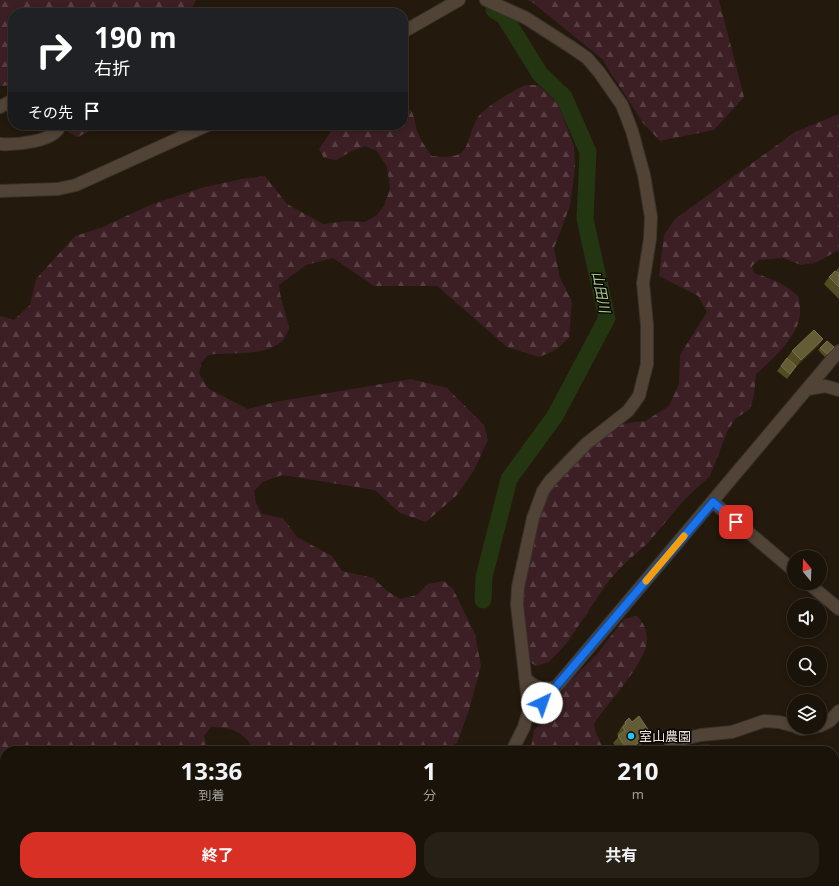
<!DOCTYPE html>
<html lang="ja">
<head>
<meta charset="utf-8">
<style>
	body { margin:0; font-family:"Noto Sans","Noto Sans JP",sans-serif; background:#272017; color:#f1f3f6; height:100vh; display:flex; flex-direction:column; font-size:15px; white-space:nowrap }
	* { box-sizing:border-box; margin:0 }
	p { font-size:13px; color:#9f9e9c }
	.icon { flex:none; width:22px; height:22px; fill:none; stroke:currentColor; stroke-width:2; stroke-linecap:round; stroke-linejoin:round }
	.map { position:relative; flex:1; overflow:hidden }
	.drawer { position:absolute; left:0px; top:746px; width:839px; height:140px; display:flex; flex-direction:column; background:#1a1309; border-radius:16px 16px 0 0; box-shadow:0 2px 6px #0003,0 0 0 1px #38322a }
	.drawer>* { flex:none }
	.hud { position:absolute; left:8px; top:8px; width:400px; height:122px; border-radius:16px; box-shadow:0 2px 6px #0003,0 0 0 1px #38322a; background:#202124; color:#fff; overflow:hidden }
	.needle { width:26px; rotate:341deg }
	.controls { position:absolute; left:787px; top:550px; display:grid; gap:8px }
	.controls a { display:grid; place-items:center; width:40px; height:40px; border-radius:50%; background:#1a1309; box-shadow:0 2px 6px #0003,0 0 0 1px #38322a; font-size:20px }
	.pin { position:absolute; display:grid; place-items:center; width:34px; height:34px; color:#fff; margin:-17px; border-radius:8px; box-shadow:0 2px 6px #0006 }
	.me { position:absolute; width:44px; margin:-22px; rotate:42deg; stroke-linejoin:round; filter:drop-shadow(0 0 3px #0008) }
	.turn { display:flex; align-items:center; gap:14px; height:84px; padding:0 20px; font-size:18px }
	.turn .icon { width:52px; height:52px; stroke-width:2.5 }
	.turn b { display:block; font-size:28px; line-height:34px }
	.then { display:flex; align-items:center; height:38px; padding:0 20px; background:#0003; gap:8px; font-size:15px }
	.eta { display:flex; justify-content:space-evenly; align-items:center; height:68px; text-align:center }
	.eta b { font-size:24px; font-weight:700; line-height:28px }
	.button { display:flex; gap:8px; margin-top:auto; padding:8px 20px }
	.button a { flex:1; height:46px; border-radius:16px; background:#d93025; color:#fff; font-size:16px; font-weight:700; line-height:46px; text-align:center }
	.button a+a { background:#272017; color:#f1f3f6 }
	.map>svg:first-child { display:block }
	.forest { fill:url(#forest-firs) }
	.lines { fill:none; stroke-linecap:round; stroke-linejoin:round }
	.river { stroke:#243611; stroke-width:17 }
	.minor-casing { stroke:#39312c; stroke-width:14 }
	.minor { stroke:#514437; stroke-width:12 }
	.wall { fill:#534b21 }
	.shaded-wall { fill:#393010 }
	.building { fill:#635c35; stroke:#78714f }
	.route-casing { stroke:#114b97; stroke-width:10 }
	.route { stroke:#1a73e8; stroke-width:7 }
	.slow { stroke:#f59e0b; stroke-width:7 }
	.poi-dot { fill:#1bc9fc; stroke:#090502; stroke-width:1.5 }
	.labels { text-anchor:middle; stroke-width:3; stroke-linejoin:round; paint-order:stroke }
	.poi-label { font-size:13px; fill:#ece4dc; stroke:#090502; text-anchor:start }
	.water-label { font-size:14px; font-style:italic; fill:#a9cc8c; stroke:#090502 }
</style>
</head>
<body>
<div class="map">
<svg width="839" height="886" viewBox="0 0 839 886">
	<defs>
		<pattern id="forest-firs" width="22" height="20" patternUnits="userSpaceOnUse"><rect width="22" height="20" fill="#3b1f25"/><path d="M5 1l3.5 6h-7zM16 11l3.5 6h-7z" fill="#583f44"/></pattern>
	</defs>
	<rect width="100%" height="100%" fill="#23190c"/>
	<path class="forest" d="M0 0H196L190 13H13V85L0 86Z
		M527 0H719L744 97 714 130 660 141 643 123 602 59 532 2Z
		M526 85H538L558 104 574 146 575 168 570 206 554 248 560 278 572 301 569 338 554 351 539 357 507 347 437 286H374L333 258 306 265 279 285C280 301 287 314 289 329 287 333 285 340 281 342 262 357 231 352 208 355L201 363 199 374 209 389 248 409 275 402 411 379 447 388 484 425 488 440 473 472 456 496 426 522 400 513 375 490 282 475 263 482 254 491 256 503 262 514 283 518 297 537 332 556 342 571 373 578 387 591 400 599 417 595 428 584 444 581 453 589 475 634 481 666 469 710 457 743 446 751H256C241 731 236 728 211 727L204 736 208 749 213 751H5V881H218L213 886H178L174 883 156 886H0V316L14 320 30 305 36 279 75 236 103 227 150 205 201 188 241 179 265 176 287 204 323 224 347 221 365 222 377 215 384 206 390 188 387 167 377 151 365 146 352 151 336 160 324 158 319 149 334 127 337 125H403V110H411C415 118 415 123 417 131 421 141 426 148 432 156 474 160 462 146 478 117 484 108 515 89 526 85Z
		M839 114V252L837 251 815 263 801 265 783 258 759 260 752 266 754 273C772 279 785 283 799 297 799 303 801 310 800 315 797 338 772 360 756 374L754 395 750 409 735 419 727 432 710 476 685 499 648 543 623 565 607 583 567 643 549 662 536 666 530 662 525 652 519 573 547 483 620 424 645 421 669 406 679 384 680 355 707 312 698 296 659 276 664 235 675 219 795 132Z
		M66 125H100L78 137 66 131Z
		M637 616C645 623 649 636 646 647 638 672 609 701 594 724L596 733 605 751H530L534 730 553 712 564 687 597 654 624 619Z
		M701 744 731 747 743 751H694Z
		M834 781 839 783V886H682L681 881H834Z
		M478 881H522L527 886H476Z
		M544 881H644L646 886H549Z"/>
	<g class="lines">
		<path class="river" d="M483 600 484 577 509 479 555 416 607 318 585 219 588 152 564 97 540 74 504 16 494 10"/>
		<defs>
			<path id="minor" d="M486 0 526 18 571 47 587 58 599 72 622 105 632 131 644 175 651 217 650 239 643 283 647 325V364L639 396 628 411 586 444 550 481 543 491 533 518 518 587 517 605 529 710 524 727 512 751
				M403 32 459 0
				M0 107 13 100
				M0 144C15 145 56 142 60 125
				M0 191 58 189 76 185 208 125
				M808 389 825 386 839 390
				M713 502 794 571
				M808 583 839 609
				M525 678C535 688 543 690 556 687
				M529 710 542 703 556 687 839 351
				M820 726 830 721 839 711
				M796 727 802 729 815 727
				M670 742 701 735 732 732 764 721 779 722 794 726
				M534 881 545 886
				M292 886 297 881
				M468 886 469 881
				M600 886 603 881"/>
		</defs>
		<use href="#minor" class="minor-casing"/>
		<use href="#minor" class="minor"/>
	</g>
	<path class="wall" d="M839 267V299L824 284 829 277 836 271Z
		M823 339 818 346 796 367 787 379 777 371 792 351Z
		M834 347 825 357 818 350 820 348Z
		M625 722H632L651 734 646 741 631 751H619L613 743 619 736 617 734 620 730V729Z"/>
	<path class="shaded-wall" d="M823 339 818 346 796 367 801 360Z
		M651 734 646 741 631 751H627L628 750Z"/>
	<path class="building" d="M835 271 838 273H839V287L829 277Z
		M814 330 823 339 801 360 792 351Z
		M827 341 834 347 827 354 820 348Z
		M787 358 796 366 790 374 781 366Z
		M639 716 651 734 628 750 618 736 625 731 623 727 626 724 625 722 629 718 632 722Z"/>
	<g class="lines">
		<defs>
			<path id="route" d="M542 703 713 502 736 522"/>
		</defs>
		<use href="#route" class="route-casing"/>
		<use href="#route" class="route"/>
		<path class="slow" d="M646 581 684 536"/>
	</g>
	<circle class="poi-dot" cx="631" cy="736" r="4"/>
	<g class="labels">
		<g class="poi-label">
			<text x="639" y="741">室山農園</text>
		</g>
		<g class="water-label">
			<text transform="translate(601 292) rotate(79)" y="5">山田川</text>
		</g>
	</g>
</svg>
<div class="controls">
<a><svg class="needle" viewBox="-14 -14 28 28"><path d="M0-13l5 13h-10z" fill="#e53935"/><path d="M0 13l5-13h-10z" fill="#9f9e9c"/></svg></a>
<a><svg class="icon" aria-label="sound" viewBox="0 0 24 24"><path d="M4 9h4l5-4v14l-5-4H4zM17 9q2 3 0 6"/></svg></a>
<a><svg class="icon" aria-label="search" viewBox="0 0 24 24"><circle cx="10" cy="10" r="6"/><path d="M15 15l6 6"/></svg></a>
<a><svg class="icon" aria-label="layers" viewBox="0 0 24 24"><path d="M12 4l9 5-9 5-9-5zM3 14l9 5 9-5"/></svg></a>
</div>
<div class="pin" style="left:736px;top:522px;background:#d93025"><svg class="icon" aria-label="arrive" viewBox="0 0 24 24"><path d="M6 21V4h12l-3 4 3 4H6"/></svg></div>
<svg class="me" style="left:542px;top:703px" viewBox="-20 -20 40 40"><circle r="19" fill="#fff"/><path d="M0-13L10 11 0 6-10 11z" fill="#1a73e8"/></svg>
<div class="hud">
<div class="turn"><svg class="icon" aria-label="right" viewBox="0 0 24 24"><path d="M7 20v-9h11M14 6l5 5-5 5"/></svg><div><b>190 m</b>右折</div></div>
<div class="then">その先<svg class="icon" aria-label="arrive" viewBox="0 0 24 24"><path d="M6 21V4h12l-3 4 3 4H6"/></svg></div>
</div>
<section class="drawer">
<div class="eta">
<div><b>13:36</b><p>到着</p></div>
<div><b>1</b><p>分</p></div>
<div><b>210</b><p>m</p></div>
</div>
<div class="button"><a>終了</a><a>共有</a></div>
</section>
</div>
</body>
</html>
